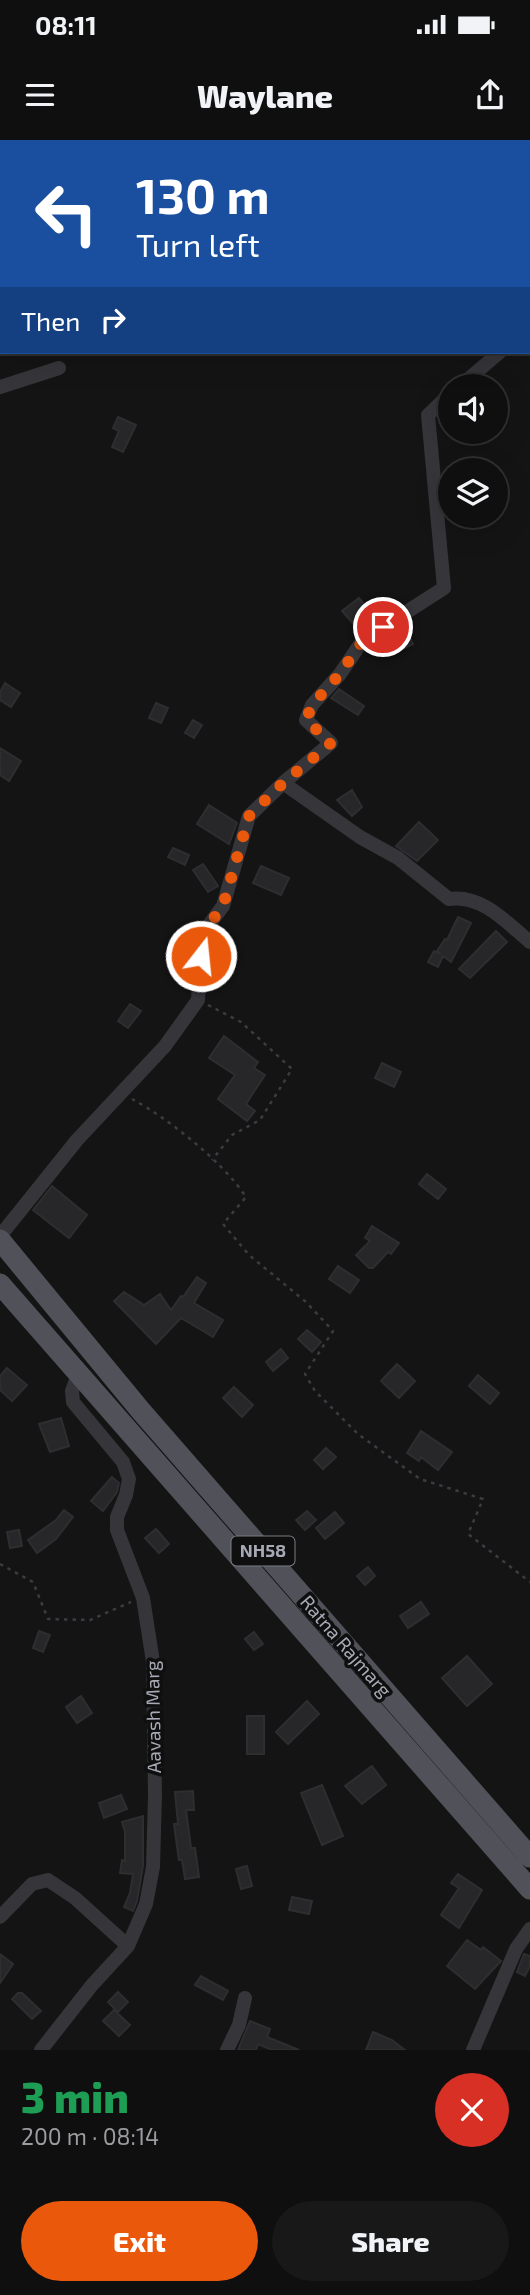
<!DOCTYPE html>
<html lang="en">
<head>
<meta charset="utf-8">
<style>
	body { margin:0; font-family:"Exo 2",sans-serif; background:#181819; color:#f1f3f6; height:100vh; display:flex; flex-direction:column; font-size:26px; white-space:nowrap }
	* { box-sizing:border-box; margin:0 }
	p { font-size:23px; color:#9b9c9f }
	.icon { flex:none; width:38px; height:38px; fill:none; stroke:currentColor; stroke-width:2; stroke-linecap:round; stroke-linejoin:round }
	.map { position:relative; height:1910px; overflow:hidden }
	.panel { display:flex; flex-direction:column; background:#0f0f10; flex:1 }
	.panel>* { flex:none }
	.top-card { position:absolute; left:0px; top:0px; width:530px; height:214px; box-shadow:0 7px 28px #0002,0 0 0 2px #2f2f30; background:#1a4fa0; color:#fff; overflow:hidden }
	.controls { position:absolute; left:438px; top:234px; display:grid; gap:14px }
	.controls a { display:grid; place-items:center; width:70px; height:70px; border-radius:50%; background:#0f0f10; box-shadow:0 7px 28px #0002,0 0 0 2px #2f2f30; font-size:35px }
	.pin { position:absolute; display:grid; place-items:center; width:60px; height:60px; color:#fff; margin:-30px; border:4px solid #fff; border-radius:50%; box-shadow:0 2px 7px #0007 }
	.me { position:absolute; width:77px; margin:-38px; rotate:16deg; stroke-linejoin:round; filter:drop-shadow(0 0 5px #0008) }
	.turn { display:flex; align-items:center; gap:24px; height:147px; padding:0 21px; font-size:32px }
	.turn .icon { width:91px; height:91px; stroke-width:2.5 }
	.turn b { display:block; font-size:49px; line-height:60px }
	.then { display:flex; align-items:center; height:66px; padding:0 21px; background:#0003; gap:14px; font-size:26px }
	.round { display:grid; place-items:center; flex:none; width:74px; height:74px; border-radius:37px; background:#181819 }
	.summary { display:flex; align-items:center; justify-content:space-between; height:119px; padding:0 21px }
	h1 { font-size:42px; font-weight:800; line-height:52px; color:#1e9e55 }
	.cta { display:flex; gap:14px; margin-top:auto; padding:14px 21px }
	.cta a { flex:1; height:80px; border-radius:42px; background:#ea580c; color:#fff; font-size:28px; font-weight:800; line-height:80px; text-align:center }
	.cta a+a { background:#181819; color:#f1f3f6 }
	.status { display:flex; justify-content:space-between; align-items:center; height:49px; padding:0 35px; background:#0f0f10; direction:ltr }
	.status svg { height:19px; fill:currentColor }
	header { display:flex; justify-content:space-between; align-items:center; height:91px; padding:0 21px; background:#0f0f10; font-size:32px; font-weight:800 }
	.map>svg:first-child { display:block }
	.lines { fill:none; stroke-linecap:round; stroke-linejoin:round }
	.stream { stroke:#2b3138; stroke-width:4.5 }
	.building { fill:#272729; stroke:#2e2e31; stroke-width:2 }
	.path { stroke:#3b3c41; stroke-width:2.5; stroke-dasharray:3.5 5; stroke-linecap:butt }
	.street { stroke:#35353a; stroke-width:14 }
	.primary { stroke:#515259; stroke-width:21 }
	.route { stroke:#ea580c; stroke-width:12; stroke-dasharray:0 21.6 }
	.labels { text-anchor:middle; stroke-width:7; stroke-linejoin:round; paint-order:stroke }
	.shield { fill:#0f0f10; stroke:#797c83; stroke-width:2 }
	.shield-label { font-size:18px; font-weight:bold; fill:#a7aab4 }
	.street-label { font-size:19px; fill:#a7aab4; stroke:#0f0f10 }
</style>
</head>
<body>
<div class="status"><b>08:11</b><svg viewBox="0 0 49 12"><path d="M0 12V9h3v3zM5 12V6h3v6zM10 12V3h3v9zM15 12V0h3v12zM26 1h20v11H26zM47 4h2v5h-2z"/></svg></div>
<header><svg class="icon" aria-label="menu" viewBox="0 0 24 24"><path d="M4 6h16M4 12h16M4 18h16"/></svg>Waylane<svg class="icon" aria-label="share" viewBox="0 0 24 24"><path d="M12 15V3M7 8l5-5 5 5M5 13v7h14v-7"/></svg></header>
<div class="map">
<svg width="530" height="1910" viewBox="0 0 530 1910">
	<rect width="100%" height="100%" fill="#141415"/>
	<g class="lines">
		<path class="stream" d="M63 0 66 2
			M285 0V2
			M169 2 172 0
			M390 2 391 0"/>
	</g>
	<path class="building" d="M118 277 136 285 123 312 112 307 119 291 113 288Z
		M359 458 373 475 357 488 342 471Z
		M404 485 413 504 401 510 392 493Z
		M5 543 20 553 11 567 0 560V552Z
		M339 549 364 566 358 575 331 558Z
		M156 563 168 568 161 583 149 578Z
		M193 580 202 585 194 598 185 593Z
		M0 608 21 621 9 641 0 635Z
		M352 650 362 667 352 676 337 660Z
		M209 665 237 683 229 704 197 684Z
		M419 682 438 700 417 721 396 706Z
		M173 708 189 715 185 725 168 717Z
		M203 724 218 746 208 752 193 730Z
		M261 726 289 738 281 755 253 743Z
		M458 777 471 783 451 822 443 816 438 827 428 822 434 811 441 814 437 811 445 799 447 800Z
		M496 791 507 802 470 838 459 829Z
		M223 817 234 824 223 840 213 834Z
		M130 864 141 871 128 888 118 881Z
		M224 896 258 922 254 928 265 935 246 964 255 971 247 981 218 959 235 935 209 918Z
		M382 923 401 932 394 947 375 938Z
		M427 1034 446 1049 438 1059 419 1044Z
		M52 1046 87 1075 69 1098 33 1070Z
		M372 1086 399 1103 391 1114 388 1112 373 1128H369L356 1115 370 1101 365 1098Z
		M338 1126 359 1140 350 1153 329 1139Z
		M197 1137 206 1143 194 1163 223 1180 213 1197 181 1178 156 1204 114 1161 124 1152 144 1165 160 1154 171 1170 181 1156 183 1157Z
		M307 1190 321 1202 312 1212 298 1199Z
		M281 1209 288 1218 273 1231 266 1222Z
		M397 1224 415 1241 399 1258 381 1241Z
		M7 1228 27 1245 12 1261 0 1250V1236Z
		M478 1235 499 1253 490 1264 469 1246Z
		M234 1247 253 1265 242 1277 223 1258Z
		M61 1278 69 1306 50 1312 39 1284Z
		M421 1291 452 1312 438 1330 421 1317 419 1321 407 1313Z
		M326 1308 336 1317 323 1329 314 1320Z
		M112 1337 119 1343 117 1352 103 1371 91 1361Z
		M64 1370 73 1377 56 1399 37 1413 28 1400 56 1380Z
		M307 1371 316 1380 305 1390 296 1380Z
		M335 1372 344 1383 325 1399 316 1388Z
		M156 1389 169 1404 159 1413 145 1398Z
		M19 1390 22 1406 10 1408 7 1392Z
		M368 1427 375 1436 365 1445 357 1436Z
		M421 1462 429 1474 408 1488 400 1476Z
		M39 1491 50 1495 43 1512 33 1508Z
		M254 1492 263 1504 254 1510 245 1499Z
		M467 1516 492 1544 467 1566 442 1538Z
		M81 1556 92 1573 77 1583 66 1567Z
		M307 1561 319 1574 288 1604 276 1592Z
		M247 1576H264V1614H247Z
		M372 1626 386 1645 362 1664 345 1646Z
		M322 1645 343 1696 322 1705 301 1653Z
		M193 1651 194 1670H186L191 1708H195L199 1737 185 1739 182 1720H179L177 1706 174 1684H178L175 1652Z
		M121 1655 127 1669 104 1678 99 1663Z
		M143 1676V1726L137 1761 133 1771 124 1767 130 1753 133 1734 120 1733 122 1720 125 1721V1692L122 1682Z
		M247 1726 252 1746 241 1749 236 1729Z
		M458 1734 482 1750 459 1788 441 1775 459 1748 451 1743Z
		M292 1757 312 1761 309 1774 289 1770Z
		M467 1800 481 1810 483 1807 501 1821 475 1849 447 1826Z
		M0 1814 13 1824 0 1843Z
		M524 1814 530 1816V1826L525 1836 517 1832Z
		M201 1836 228 1851 223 1860 195 1845Z
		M118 1852 128 1862 118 1872 108 1862Z
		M18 1853H22L41 1871 32 1879 12 1859Z
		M114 1870 130 1885 119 1896 103 1881Z
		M250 1881 270 1889 267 1897 299 1910H272L258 1904 256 1910H238Z
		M373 1892 392 1900 405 1910H366Z"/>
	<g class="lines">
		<path class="path" d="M208 865 241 882 292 929 260 980 232 995 212 1020
			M132 959C169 979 223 1022 246 1057L223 1084 249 1115 306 1162 333 1191 305 1234 315 1251 358 1294 420 1339 483 1359 468 1394 530 1442
			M0 1424 33 1442 48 1479 90 1480 131 1462"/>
		<path class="street" d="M528 187 530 186
			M0 247 59 228
			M459 247 500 212
			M283 643 360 697 398 718 449 759C482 754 507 783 530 802
			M0 1096 77 1000 165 906 198 860 202 794 223 766 249 676 283 643 331 603 306 580 312 565 340 534 363 500 444 448 428 275 450 254
			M0 1777 32 1744 48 1740 75 1758 128 1806
			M41 1910 92 1845 128 1806 146 1764 153 1727 155 1655 153 1522 143 1458 117 1390V1377L126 1355 129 1339 123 1322 73 1262 72 1251 78 1235
			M227 1910 239 1885 245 1858
			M473 1910 516 1809 530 1789"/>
		<path class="primary" d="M0 1100 141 1271 530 1717
			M0 1144 530 1749"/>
	</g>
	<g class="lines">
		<path class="route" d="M201 816 202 794 223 766 249 676 283 643 331 603 306 580 312 565 340 534 363 500 383 487"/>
	</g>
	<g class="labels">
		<rect class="shield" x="231.5" y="1396.5" width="63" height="29" rx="5"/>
		<g class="shield-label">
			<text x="263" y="1417">NH58</text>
		</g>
		<g class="street-label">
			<text transform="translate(346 1506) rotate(49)" y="7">Ratna Rajmarg</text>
			<text transform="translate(153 1577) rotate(-91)" y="7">Aavash Marg</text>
		</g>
	</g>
</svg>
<div class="controls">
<a><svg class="icon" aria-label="sound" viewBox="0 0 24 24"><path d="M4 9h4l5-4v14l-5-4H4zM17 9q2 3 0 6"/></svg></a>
<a><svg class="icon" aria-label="layers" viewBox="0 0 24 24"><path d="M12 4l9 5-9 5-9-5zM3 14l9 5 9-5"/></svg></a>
</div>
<div class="pin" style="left:383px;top:487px;background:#d93025"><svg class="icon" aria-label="arrive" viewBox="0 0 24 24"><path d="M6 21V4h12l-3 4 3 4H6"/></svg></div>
<svg class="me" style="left:201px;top:816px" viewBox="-20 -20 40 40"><circle r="17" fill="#ea580c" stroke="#fff" stroke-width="3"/><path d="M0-11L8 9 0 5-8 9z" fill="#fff"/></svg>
<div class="top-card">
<div class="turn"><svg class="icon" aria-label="left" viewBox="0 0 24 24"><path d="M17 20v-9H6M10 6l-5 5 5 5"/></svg><div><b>130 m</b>Turn left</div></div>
<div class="then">Then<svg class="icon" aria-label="right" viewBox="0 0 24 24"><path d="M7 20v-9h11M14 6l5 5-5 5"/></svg></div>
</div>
</div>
<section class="panel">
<div class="summary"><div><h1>3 min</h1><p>200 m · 08:14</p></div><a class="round" style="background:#d93025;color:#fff"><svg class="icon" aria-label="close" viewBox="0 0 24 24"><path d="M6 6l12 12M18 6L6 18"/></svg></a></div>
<div class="cta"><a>Exit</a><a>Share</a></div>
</section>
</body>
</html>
